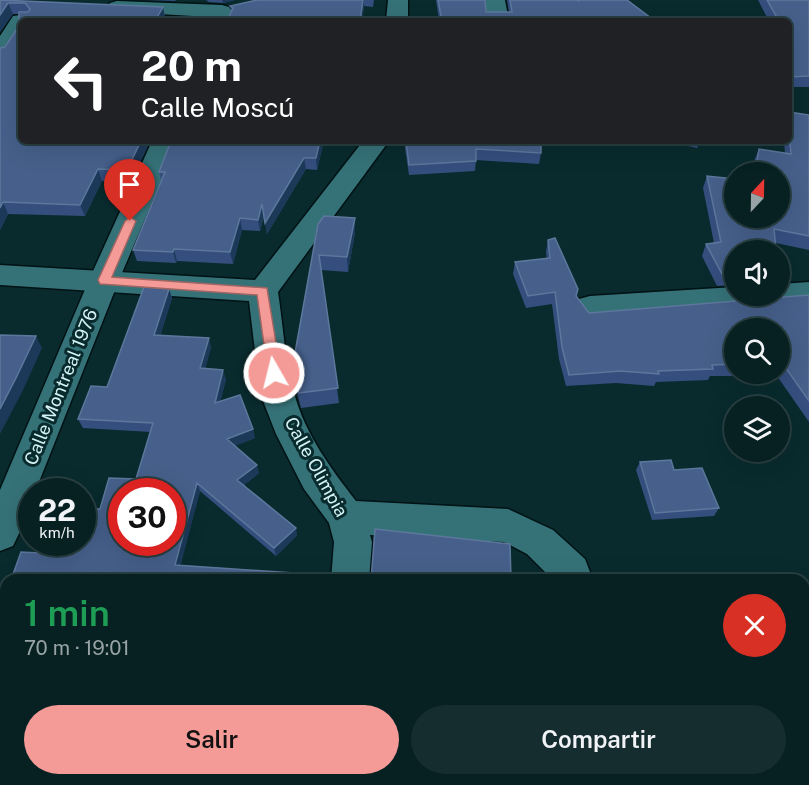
<!DOCTYPE html>
<html lang="es">
<head>
<meta charset="utf-8">
<style>
	body { margin:0; font-family:"Public Sans",sans-serif; background:#152d2f; color:#f1f3f6; height:100vh; display:flex; flex-direction:column; font-size:22px; white-space:nowrap }
	* { box-sizing:border-box; margin:0 }
	p { font-size:20px; color:#98a3a5 }
	.icon { flex:none; width:33px; height:33px; fill:none; stroke:currentColor; stroke-width:2; stroke-linecap:round; stroke-linejoin:round }
	.map { position:relative; flex:1; overflow:hidden }
	.panel { position:absolute; left:0px; top:574px; width:810px; height:212px; display:flex; flex-direction:column; background:#072022; border-radius:18px 18px 0 0; box-shadow:0 6px 24px #0002,0 0 0 2px #283e40 }
	.panel>* { flex:none }
	.guide { position:absolute; left:18px; top:18px; width:774px; height:126px; border-radius:9px; box-shadow:0 6px 24px #0002,0 0 0 2px #283e40; background:#202124; color:#fff; overflow:hidden }
	.needle { width:39px; rotate:22deg }
	.controls { position:absolute; left:724px; top:162px; display:grid; gap:12px }
	.controls a { display:grid; place-items:center; width:66px; height:66px; border-radius:50%; background:#072022; box-shadow:0 6px 24px #0002,0 0 0 2px #283e40; font-size:30px }
	.speed { position:absolute; left:18px; top:478px; display:flex; gap:12px; font-size:30px; font-weight:700; text-align:center }
	.speed>* { display:grid; place-content:center; width:78px; height:78px; border-radius:50%; background:#072022; box-shadow:0 6px 24px #0002,0 0 0 2px #283e40; line-height:1 }
	.speed small { font-size:15px; font-weight:400 }
	.speed .limit { border:9px solid #d22; background:#fff; color:#111 }
	.pin { position:absolute; display:grid; place-items:center; width:51px; height:51px; color:#fff; margin:-62px -26px; border-radius:50% 50% 50% 0; rotate:-45deg; box-shadow:0 0 6px #0007 }
	.pin .icon { rotate:45deg }
	.me { position:absolute; width:66px; margin:-33px; rotate:352deg; stroke-linejoin:round; filter:drop-shadow(0 0 4px #0008) }
	.turn { display:flex; align-items:center; gap:21px; height:126px; padding:0 24px; font-size:27px }
	.turn .icon { width:78px; height:78px; stroke-width:2.5 }
	.turn b { display:block; font-size:42px; line-height:51px }
	.round { display:grid; place-items:center; flex:none; width:63px; height:63px; border-radius:32px; background:#152d2f }
	.overview { display:flex; align-items:center; justify-content:space-between; height:102px; padding:0 24px }
	h1 { font-size:36px; font-weight:600; line-height:45px; color:#1e9e55 }
	.action { display:flex; gap:12px; margin-top:auto; padding:12px 24px }
	.action a { flex:1; height:69px; border-radius:36px; background:#f59b97; color:#111; font-size:24px; font-weight:600; line-height:69px; text-align:center }
	.action a+a { background:#152d2f; color:#f1f3f6 }
	.map>svg:first-child { display:block }
	.lines { fill:none; stroke-linecap:round; stroke-linejoin:round }
	.street-casing { stroke:#011214; stroke-width:3 }
	.secondary-casing { stroke:#011214; stroke-width:3 }
	.street { fill:#357278; fill-rule:evenodd }
	.secondary { fill:#357278; fill-rule:evenodd }
	.wall { fill:#354e7e; fill-rule:evenodd }
	.shaded-wall { fill:#1c3959 }
	.building { fill:#46608b; stroke:#5d779c; stroke-width:1.5; fill-rule:evenodd }
	.route { fill:#f59b97; stroke:#9f6562; stroke-width:1.5 }
	.labels { text-anchor:middle; stroke-width:6; stroke-linejoin:round; paint-order:stroke }
	.street-label { font-size:18px; fill:#d5f3f6; stroke:#092b2e }
</style>
</head>
<body>
<div class="map">
<svg width="809" height="785" viewBox="0 0 809 785">
	<rect width="100%" height="100%" fill="#092b2e"/>
	<g class="lines">
		<defs>
			<path id="street" d="M388 0H408V21H386Z
				M485 0H505L509 21H487Z
				M21 15 29 16 32 21H21V37L8 57 0 59V36L13 16Z
				M363 141H389L278 292C283 325 285 361 294 393 305 434 331 469 356 501L508 509 553 530 585 559 590 572 587 580H553L527 554 504 542 370 535 372 542 369 580H331L334 542 329 523 304 489 276 434 260 393 249 301 0 285V265L255 280Z
				M809 282V304L590 318 579 315 575 307 579 299 590 296 735 287V296H780V284Z
				M0 722 6 723V767L0 766Z
				M291 780H337L335 785H289Z"/>
			<path id="secondary" d="M117 1 222 5 229 7 232 11 228 21H206L209 17 110 11 107 7 110 3Z
				M152 141H178L119 280 35 492H32C32 510 21 529 13 546L0 551V490L89 280Z"/>
		</defs>
		<use href="#street" class="street-casing"/>
		<use href="#secondary" class="secondary-casing"/>
		<use href="#street" class="street"/>
		<use href="#secondary" class="secondary"/>
	</g>
	<path class="wall" d="M0 0 163 7 165 18 164 21H21V141H150L131 182 102 181 85 216 8 214 0 230V48L5 47 19 26V14H13L0 32Z
		M149 0H176L175 1Z
		M206 0H235L223 3 209 2Z
		M257 0H374L373 7 364 6 362 21H227L231 11 230 6Z
		M436 0H485L486 12H509L507 0H578V1L627 0 439 20Z
		M758 0H809V87H789V21H769Z
		M789 112 809 115V250L776 243 735 250V285L717 286 702 256 706 244 714 243 703 188 707 176 735 218 780 172H752L754 161 759 149 785 153 784 141H789Z
		M324 141 317 170 306 169 267 234 264 216 260 231 242 230 233 264 177 261 176 263 137 261 133 250 161 180 159 172Z
		M404 141H541V153L539 164 476 160 475 171 409 175Z
		M666 141H700L697 148Z
		M355 218V233L348 272 321 270 339 403 301 408 291 369 288 354 295 353 318 224Z
		M548 240 578 289 576 297 589 313 809 295V422L777 376H710L708 380 656 382 654 386 616 383 566 386 559 359 552 304 526 308 513 274 515 262 547 259 546 252ZM735 328H780V374H735Z
		M169 289 172 298 160 336 211 347 205 369 226 379 220 402 255 438 234 446 259 473 244 485 297 535 276 556 200 491 180 565 308 574 309 580H11L41 553 100 509 136 479 151 432 83 428 78 419 107 387Z
		M640 462 674 470 719 508 714 516 652 520 636 470Z
		M804 687 809 688V773L804 769Z"/>
	<path class="shaded-wall" d="M222 0H235L223 3Z
		M363 0H364V6L362 21H360Z
		M8 3 13 14 0 32V15Z
		M163 7 165 18 164 21H155Z
		M141 141H150L131 182 127 170Z
		M320 141H324L317 170 316 158Z
		M304 158 306 169 267 234 265 223Z
		M98 169 102 181 85 216 80 205Z
		M3 202 8 214 0 230V208Z
		M262 204 264 215 260 231 258 220Z
		M240 218 242 230 233 264 230 252Z
		M355 218V233L348 272 347 257Z
		M174 249 177 261 176 263 173 252Z
		M169 289 172 298 157 345 154 335Z
		M36 336 42 348 23 390 0 434V409Z
		M209 338 211 347 203 377 200 368Z
		M223 370 226 379 218 412 215 403Z
		M253 429 255 438 229 448 227 439Z
		M257 465 259 473 240 488 237 480Z
		M197 483 200 491 179 572 175 565Z
		M296 528 297 535 276 556 274 548Z"/>
	<path class="building" d="M0 0 163 7 155 21H21V141H141L127 170 98 169 80 205 3 202 0 208V48L5 47 19 26V12H28L30 9 25 3H8L0 15Z
		M257 0H363L360 21H227L233 8 230 6Z
		M438 0H485L486 12H512L510 0H578V1L581 0H627L655 21H423V20L442 21Z
		M767 0H809V76L789 77V21H779Z
		M725 17 768 21H725Z
		M789 112 809 115V236L774 229 776 250H735V274H722L706 244 721 242 707 176 735 179V218H780V172H755L759 149 791 154 789 131Z
		M171 141H320L316 158H304L265 223 262 204 258 220 240 218 230 252 174 249 173 252 133 250 165 172H159Z
		M406 141H541V153L476 149V161L409 165Z
		M324 216 355 218 347 257 319 255 338 388 299 393 288 354 295 353 318 224Z
		M555 238 578 289 576 296 589 313 809 295V401L783 364H780V328H735V364L712 365 713 369 658 371 659 374 620 371 569 375 562 347 555 292 528 296 515 262 550 258 548 240Z
		M144 287 169 289 154 335 209 338 200 368 223 370 215 403 240 395 253 429 227 439 257 465 237 480 296 528 274 548 197 483 175 565 308 574 307 580H11L21 552 41 553 45 543H82V508L100 509 109 478 136 479 153 423 78 419 91 386 107 387ZM122 492H172V543H122Z
		M0 335 36 336 16 378 0 409Z
		M671 460 674 470 702 468 719 508 655 513 640 462Z
		M375 529 510 544 511 580H371Z
		M566 577 576 580H565Z
		M804 687 809 688V761L804 757Z
		M339 780 342 782 343 780H460L467 785H337Z
		M690 780H726L723 785H687Z"/>
	<path class="route" d="M130 217 136 221 112 277 267 288 281 373 279 376H269L268 373 257 295 100 284 98 280 125 221Z"/>
	<g class="labels">
		<g class="street-label">
			<text transform="translate(61 387) rotate(-68)" y="6">Calle Montreal 1976</text>
			<text transform="translate(316 467) rotate(61)" y="6">Calle Olimpia</text>
		</g>
	</g>
</svg>
<div class="controls">
<a><svg class="needle" viewBox="-14 -14 28 28"><path d="M0-13l5 13h-10z" fill="#e53935"/><path d="M0 13l5-13h-10z" fill="#98a3a5"/></svg></a>
<a><svg class="icon" aria-label="sound" viewBox="0 0 24 24"><path d="M4 9h4l5-4v14l-5-4H4zM17 9q2 3 0 6"/></svg></a>
<a><svg class="icon" aria-label="search" viewBox="0 0 24 24"><circle cx="10" cy="10" r="6"/><path d="M15 15l6 6"/></svg></a>
<a><svg class="icon" aria-label="layers" viewBox="0 0 24 24"><path d="M12 4l9 5-9 5-9-5zM3 14l9 5 9-5"/></svg></a>
</div>
<div class="speed"><div>22<small>km/h</small></div><div class="limit">30</div></div>
<div class="pin" style="left:130px;top:221px;background:#d93025"><svg class="icon" aria-label="arrive" viewBox="0 0 24 24"><path d="M6 21V4h12l-3 4 3 4H6"/></svg></div>
<svg class="me" style="left:274px;top:373px" viewBox="-20 -20 40 40"><circle r="17" fill="#f59b97" stroke="#fff" stroke-width="3"/><path d="M0-11L8 9 0 5-8 9z" fill="#fff"/></svg>
<div class="guide">
<div class="turn"><svg class="icon" aria-label="left" viewBox="0 0 24 24"><path d="M17 20v-9H6M10 6l-5 5 5 5"/></svg><div><b>20 m</b>Calle Moscú</div></div>
</div>
<section class="panel">
<div class="overview"><div><h1>1 min</h1><p>70 m · 19:01</p></div><a class="round" style="background:#d93025;color:#fff"><svg class="icon" aria-label="close" viewBox="0 0 24 24"><path d="M6 6l12 12M18 6L6 18"/></svg></a></div>
<div class="action"><a>Salir</a><a>Compartir</a></div>
</section>
</div>
</body>
</html>
